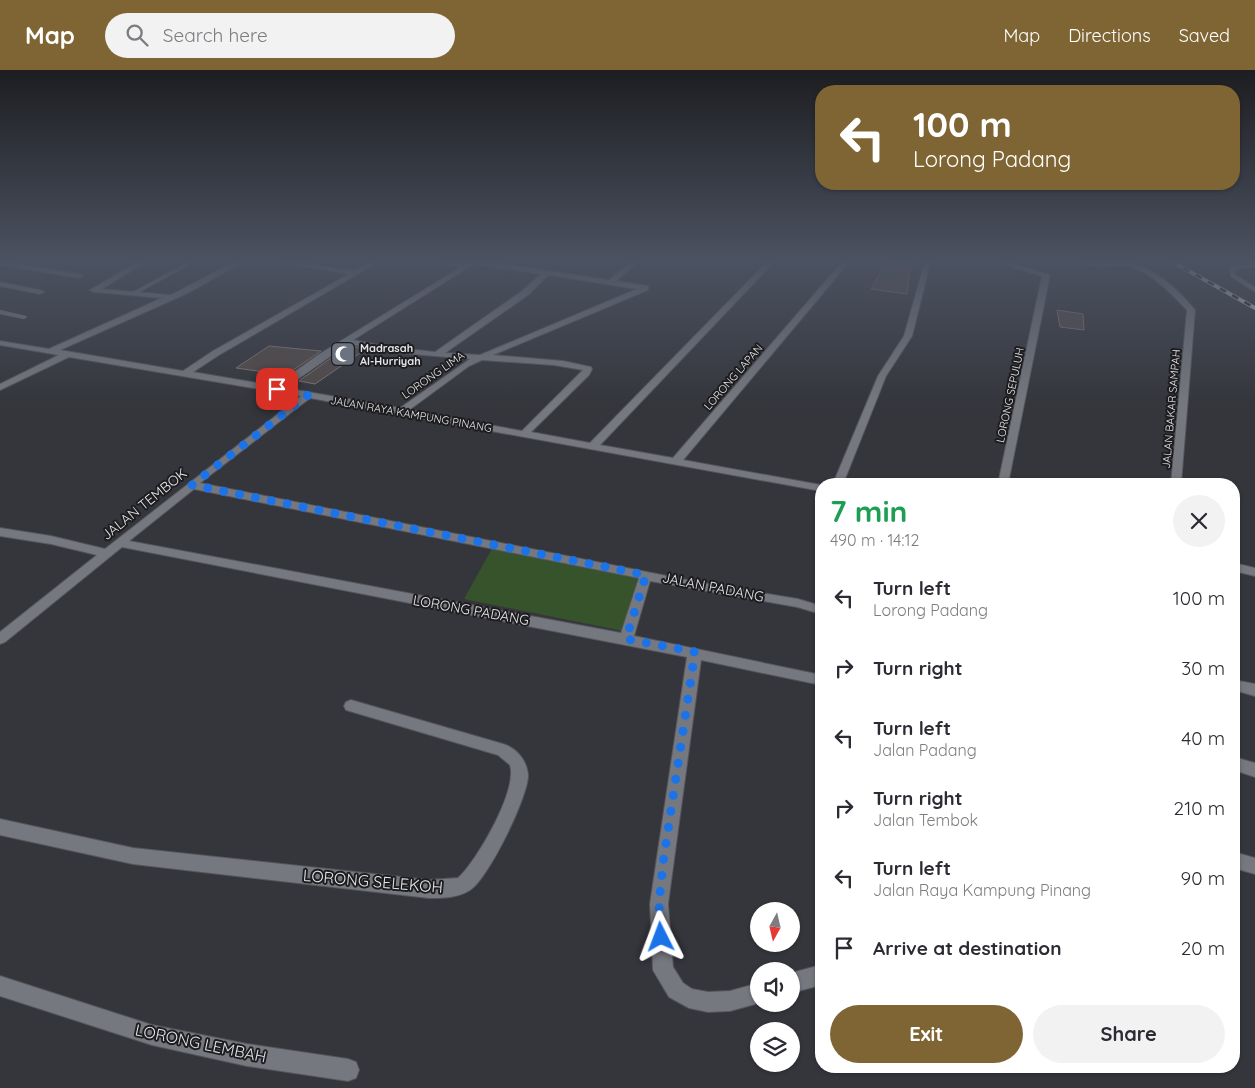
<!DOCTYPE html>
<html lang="en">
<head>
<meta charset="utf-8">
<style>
	body { margin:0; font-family:Quicksand,sans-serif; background:#f2f2f3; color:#2b2b33; height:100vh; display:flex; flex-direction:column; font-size:19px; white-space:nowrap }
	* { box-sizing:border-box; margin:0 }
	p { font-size:16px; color:#7c7c81 }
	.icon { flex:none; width:28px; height:28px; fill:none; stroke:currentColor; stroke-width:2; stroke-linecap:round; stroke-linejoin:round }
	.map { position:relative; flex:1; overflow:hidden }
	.side { position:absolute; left:815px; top:408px; width:425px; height:595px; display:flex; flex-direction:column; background:#fff; border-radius:20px; box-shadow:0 1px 4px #0004 }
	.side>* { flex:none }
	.banner { position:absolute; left:815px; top:15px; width:425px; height:105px; border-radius:20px; box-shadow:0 1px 4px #0004; background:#7f6534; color:#fff; overflow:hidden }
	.needle { width:32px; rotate:188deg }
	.buttons { position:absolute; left:750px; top:832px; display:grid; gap:10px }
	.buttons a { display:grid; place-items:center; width:50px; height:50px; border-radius:50%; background:#fff; box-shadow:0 1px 4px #0004; font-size:25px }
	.pin { position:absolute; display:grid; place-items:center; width:42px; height:42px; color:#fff; margin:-21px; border-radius:10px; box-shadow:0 2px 8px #0006 }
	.me { position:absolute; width:55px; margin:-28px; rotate:357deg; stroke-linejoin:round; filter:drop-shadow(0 0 4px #0008) }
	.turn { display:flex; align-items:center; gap:18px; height:105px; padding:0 15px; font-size:22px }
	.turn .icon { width:65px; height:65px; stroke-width:2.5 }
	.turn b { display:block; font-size:35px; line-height:42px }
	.round { display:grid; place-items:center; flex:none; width:52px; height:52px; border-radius:26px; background:#f2f2f3 }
	.headline { display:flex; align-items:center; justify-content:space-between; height:85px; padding:0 15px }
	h1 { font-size:30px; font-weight:700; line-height:38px; color:#1e9e55 }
	.button { display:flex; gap:10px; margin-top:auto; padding:10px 15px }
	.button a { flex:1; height:58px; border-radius:30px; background:#7f6534; color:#fff; font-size:20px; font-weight:700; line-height:58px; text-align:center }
	.button a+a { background:#f2f2f3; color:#2b2b33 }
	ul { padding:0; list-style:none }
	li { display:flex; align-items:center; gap:15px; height:70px; padding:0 15px }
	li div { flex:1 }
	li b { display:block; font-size:19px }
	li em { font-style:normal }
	header { display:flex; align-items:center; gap:30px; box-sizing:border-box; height:70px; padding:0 25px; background:#7f6534; color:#fff }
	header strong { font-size:24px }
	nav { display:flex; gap:28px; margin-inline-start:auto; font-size:18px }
	.search { width:350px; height:45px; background:#f2f2f3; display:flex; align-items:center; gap:12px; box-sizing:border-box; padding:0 18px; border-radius:28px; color:#7c7c81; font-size:19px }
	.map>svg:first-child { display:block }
	.green { fill:#37532b }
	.building { fill:#514948; stroke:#7e7574 }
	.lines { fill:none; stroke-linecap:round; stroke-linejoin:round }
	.service-casing { stroke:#55555b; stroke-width:1 }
	.minor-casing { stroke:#55555b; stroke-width:2 }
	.service { fill:#76787f; fill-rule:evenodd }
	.minor { fill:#76787f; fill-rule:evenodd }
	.rail-casing { stroke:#d0d0d4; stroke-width:4 }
	.rail { stroke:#1d1d20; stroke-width:2.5; stroke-dasharray:7; stroke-linecap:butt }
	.route { stroke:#1a73e8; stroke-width:9; stroke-dasharray:0 16.2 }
	.labels { text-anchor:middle; stroke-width:4; stroke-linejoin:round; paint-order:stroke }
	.far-poi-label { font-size:11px; font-weight:bold; fill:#e6e6ea; stroke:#1d1d20; text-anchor:start }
	.far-street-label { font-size:11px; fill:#e6e6ea; stroke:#1d1d20 }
	.street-label { font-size:14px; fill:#e6e6ea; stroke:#1d1d20 }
	.near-street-label { font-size:16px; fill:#e6e6ea; stroke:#1d1d20 }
</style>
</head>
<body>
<header>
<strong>Map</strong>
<div class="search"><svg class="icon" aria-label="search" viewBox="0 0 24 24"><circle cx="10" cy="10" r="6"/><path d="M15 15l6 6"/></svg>Search here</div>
<nav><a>Map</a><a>Directions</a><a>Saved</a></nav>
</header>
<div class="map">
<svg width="1255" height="1018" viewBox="0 0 1255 1018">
	<rect width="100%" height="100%" fill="#35363c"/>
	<path class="green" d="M494 475 646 505 628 562 464 529Z"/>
	<path class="building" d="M887 191H911L907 224 871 219Z
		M1057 240 1083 244 1084 260 1060 257Z
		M269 276 321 281 286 305 236 298Z
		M348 276 366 279 315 314 299 311Z"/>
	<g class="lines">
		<defs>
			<path id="service" d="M190 191H197L136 224 131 223Z
				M1232 195 1235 197 1236 205 1255 217V222L1231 207 1229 197Z
				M0 240 26 246 27 247 24 249 0 244Z"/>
			<path id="minor" d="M0 191 79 204 83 206 79 208 0 195Z
				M139 191H148L102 219 171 225 236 191H245L188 223 60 280 183 301 213 281 349 204 272 191H291L355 201 371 191H380L219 285 193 302 275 316 318 285 461 197 438 191 466 194 467 193 465 191H484L609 210 632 191H640L616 211 648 216V220L493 285 563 291 591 297 592 299 589 305 531 362 590 373 768 191H775L600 375 673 388 843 191H850L683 390 821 415V421L310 328 200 413 697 512 798 529 821 536V544L797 537 650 511 634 566 821 605V615L701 590 668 834 673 897 683 913 692 919 708 922 730 921 759 913V933L730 941 708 942 689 938 669 927 653 900 650 834 687 587 122 477 5 572 0 574V562L97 485 51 474 0 466V458L51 466 105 479 301 326 69 287 0 320V314L59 285 0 275V271L49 279 162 228 94 222 90 220ZM474 194 541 204 522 221 435 282 389 277 353 270ZM548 205 637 219 480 285 445 283 528 225ZM348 274 389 282 470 289 400 338 285 318ZM482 290 554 295 583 300 522 361 409 340 469 296ZM194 419 639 508 621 563 129 471Z
				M925 191H934L930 194 912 266 886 306 843 414H833L878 306 904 266Z
				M992 191H1004L1050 205 1008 414H998L1042 206Z
				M1081 191C1095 191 1111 190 1124 192 1152 195 1178 219 1195 240L1181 414H1171L1187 240C1171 224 1151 201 1127 196 1112 193 1095 201 1081 191Z
				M1255 193V197L1232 199 1229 197Z
				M0 212 40 220 44 222 40 224 0 216Z
				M1234 493 1255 498V506L1234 501Z
				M1234 610 1255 614V626L1234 620Z
				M351 630 503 674C516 678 527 690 528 705 529 725 488 809 470 820 458 828 443 828 429 828L133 794 0 765V749L133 778 429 810 458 808C477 791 518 720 510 695L498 685 346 640 344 636 346 632Z
				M1234 687 1255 693V707L1234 700Z
				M1234 782 1255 788V804L1234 798Z
				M821 895V915L791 923V903Z
				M0 906 152 955 247 974 348 989 356 992 359 1000 356 1008 348 1011 247 996 152 975 0 926Z"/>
		</defs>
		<use href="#service" class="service-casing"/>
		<use href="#minor" class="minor-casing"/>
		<use href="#service" class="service"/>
		<use href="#minor" class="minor"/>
		<defs>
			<path id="rail" d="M1171 191 1255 238"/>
		</defs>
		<use href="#rail" class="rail-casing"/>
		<use href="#rail" class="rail"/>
	</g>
	<linearGradient id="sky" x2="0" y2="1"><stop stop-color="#1d1e21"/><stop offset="0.57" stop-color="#4b5261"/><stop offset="1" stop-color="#4b5261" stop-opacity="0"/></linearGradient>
	<rect width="1255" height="334" fill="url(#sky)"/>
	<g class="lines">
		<path class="route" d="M277 319 308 325 192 415 646 505 626 569 695 582 663 793 659 834 661 867"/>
	</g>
	<defs>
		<symbol id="mosque-square" viewBox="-11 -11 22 22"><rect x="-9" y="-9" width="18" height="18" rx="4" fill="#6b7280" stroke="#1d1d20"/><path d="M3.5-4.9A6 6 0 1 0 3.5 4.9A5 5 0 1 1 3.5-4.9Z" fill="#fff"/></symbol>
	</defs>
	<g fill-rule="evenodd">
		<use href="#mosque-square" x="329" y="270" width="28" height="28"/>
	</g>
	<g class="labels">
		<g class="far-poi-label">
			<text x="360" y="282">Madrasah<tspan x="360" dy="13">Al-Hurriyah</tspan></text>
		</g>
		<g class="far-street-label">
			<text transform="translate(433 305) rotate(-35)" y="4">LORONG LIMA</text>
			<text transform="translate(733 307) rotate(-49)" y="4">LORONG LAPAN</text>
			<text transform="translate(1010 325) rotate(-78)" y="4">LORONG SEPULUH</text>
			<text transform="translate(1171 339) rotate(-85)" y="4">JALAN BAKAR SAMPAH</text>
			<text transform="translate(411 344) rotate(10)" y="4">JALAN RAYA KAMPUNG PINANG</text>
		</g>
		<g class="street-label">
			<text transform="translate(144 434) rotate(-39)" y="5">JALAN TEMBOK</text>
			<text transform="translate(713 517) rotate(11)" y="5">JALAN PADANG</text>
			<text transform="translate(471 540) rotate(10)" y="5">LORONG PADANG</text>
		</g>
		<g class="near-street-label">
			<text transform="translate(373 811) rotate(5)" y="6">LORONG SELEKOH</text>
			<text transform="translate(201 973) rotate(12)" y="6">LORONG LEMBAH</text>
		</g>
	</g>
</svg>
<div class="buttons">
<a><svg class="needle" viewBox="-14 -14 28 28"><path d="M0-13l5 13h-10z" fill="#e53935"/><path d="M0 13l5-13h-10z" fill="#7c7c81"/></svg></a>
<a><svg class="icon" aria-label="sound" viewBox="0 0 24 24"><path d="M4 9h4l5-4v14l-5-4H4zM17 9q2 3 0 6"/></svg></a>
<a><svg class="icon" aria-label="layers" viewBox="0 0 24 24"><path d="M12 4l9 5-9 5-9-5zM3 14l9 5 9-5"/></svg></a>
</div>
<div class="pin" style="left:277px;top:319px;background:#d93025"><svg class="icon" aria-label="arrive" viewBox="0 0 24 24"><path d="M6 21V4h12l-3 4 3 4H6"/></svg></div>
<svg class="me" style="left:661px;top:867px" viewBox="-20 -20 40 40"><path d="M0-17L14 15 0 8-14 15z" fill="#1a73e8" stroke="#fff" stroke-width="4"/></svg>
<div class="banner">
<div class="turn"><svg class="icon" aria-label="left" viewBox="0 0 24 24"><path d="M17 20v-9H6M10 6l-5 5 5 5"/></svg><div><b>100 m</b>Lorong Padang</div></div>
</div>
<section class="side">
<div class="headline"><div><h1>7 min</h1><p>490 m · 14:12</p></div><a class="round"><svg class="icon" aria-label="close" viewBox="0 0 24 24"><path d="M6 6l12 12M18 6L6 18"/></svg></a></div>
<ul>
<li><svg class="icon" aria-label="left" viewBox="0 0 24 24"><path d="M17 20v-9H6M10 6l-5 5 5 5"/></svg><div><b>Turn left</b><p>Lorong Padang</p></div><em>100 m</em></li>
<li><svg class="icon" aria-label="right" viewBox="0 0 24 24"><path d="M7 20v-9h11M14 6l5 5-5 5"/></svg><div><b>Turn right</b></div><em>30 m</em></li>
<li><svg class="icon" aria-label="left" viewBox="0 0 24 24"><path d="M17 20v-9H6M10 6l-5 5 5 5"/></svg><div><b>Turn left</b><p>Jalan Padang</p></div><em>40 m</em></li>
<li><svg class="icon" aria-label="right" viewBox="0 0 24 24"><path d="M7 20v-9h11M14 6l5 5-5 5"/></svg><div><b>Turn right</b><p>Jalan Tembok</p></div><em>210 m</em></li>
<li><svg class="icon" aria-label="left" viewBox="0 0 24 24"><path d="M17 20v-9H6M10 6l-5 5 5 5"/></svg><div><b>Turn left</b><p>Jalan Raya Kampung Pinang</p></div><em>90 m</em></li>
<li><svg class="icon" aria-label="arrive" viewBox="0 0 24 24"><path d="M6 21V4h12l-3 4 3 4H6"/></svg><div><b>Arrive at destination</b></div><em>20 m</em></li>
</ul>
<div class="button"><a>Exit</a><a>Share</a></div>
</section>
</div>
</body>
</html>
